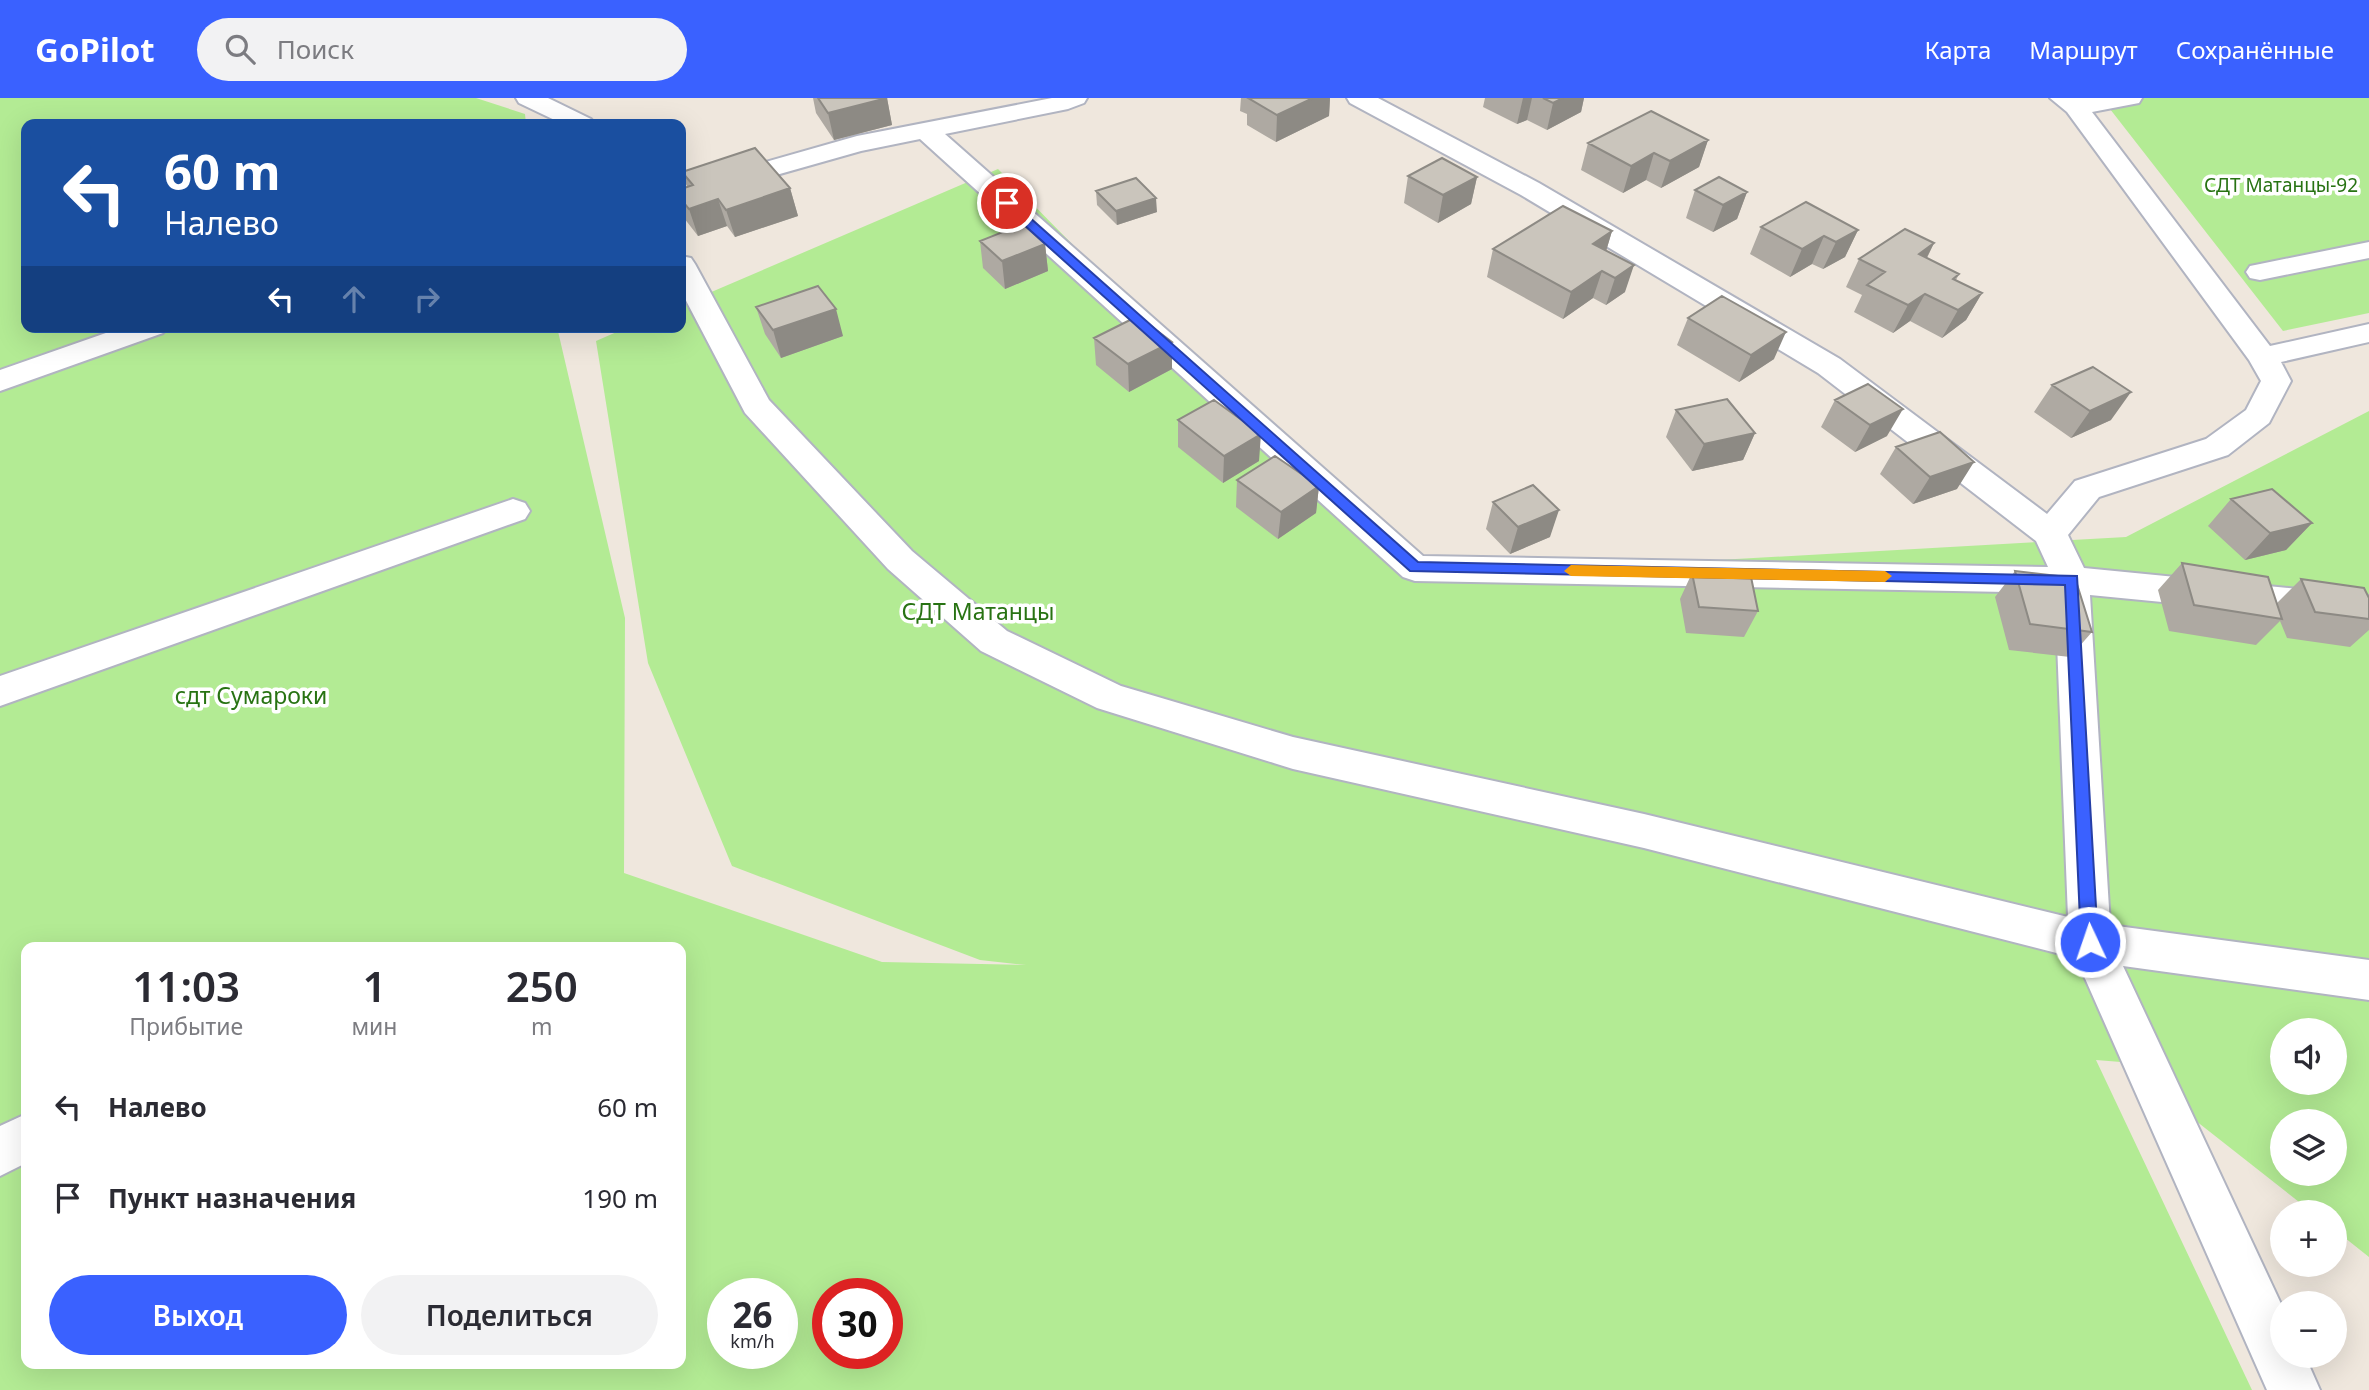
<!DOCTYPE html>
<html lang="ru">
<head>
<meta charset="utf-8">
<style>
	body { margin:0; font-family:"Noto Sans",sans-serif; background:#f2f2f3; color:#2b2b33; height:100vh; display:flex; flex-direction:column; font-size:26px; white-space:nowrap }
	* { box-sizing:border-box; margin:0 }
	p { font-size:23px; color:#7c7c81 }
	.icon { flex:none; width:38px; height:38px; fill:none; stroke:currentColor; stroke-width:2; stroke-linecap:round; stroke-linejoin:round }
	.map { position:relative; flex:1; overflow:hidden }
	.side { position:absolute; left:21px; top:844px; width:665px; height:427px; display:flex; flex-direction:column; background:#fff; border-radius:14px; box-shadow:0 7px 28px #0002 }
	.side>* { flex:none }
	.banner { position:absolute; left:21px; top:21px; width:665px; height:214px; border-radius:14px; box-shadow:0 7px 28px #0002; background:#1a4fa0; color:#fff; overflow:hidden }
	.tools { position:absolute; left:2270px; top:920px; display:grid; gap:14px }
	.tools a { display:grid; place-items:center; width:77px; height:77px; border-radius:50%; background:#fff; box-shadow:0 7px 28px #0002; font-size:35px }
	.speed { position:absolute; left:707px; top:1180px; display:flex; gap:14px; font-size:35px; font-weight:700; text-align:center }
	.speed>* { display:grid; place-content:center; width:91px; height:91px; border-radius:50%; background:#fff; box-shadow:0 7px 28px #0002; line-height:1 }
	.speed small { font-size:18px; font-weight:400 }
	.speed .limit { border:10px solid #d22; background:#fff; color:#111 }
	.pin { position:absolute; display:grid; place-items:center; width:60px; height:60px; color:#fff; margin:-30px; border:4px solid #fff; border-radius:50%; box-shadow:0 2px 7px #0007 }
	.me { position:absolute; width:77px; margin:-38px; rotate:357deg; stroke-linejoin:round; filter:drop-shadow(0 0 5px #0008) }
	.turn { display:flex; align-items:center; gap:24px; height:147px; padding:0 28px; font-size:32px }
	.turn .icon { width:91px; height:91px; stroke-width:2.5 }
	.turn b { display:block; font-size:49px; line-height:60px }
	.lanes { display:flex; align-items:center; height:66px; padding:0 28px; background:#0003; justify-content:center; gap:35px; direction:ltr }
	.lanes .off { opacity:.35 }
	.eta { display:flex; justify-content:space-evenly; align-items:center; height:119px; text-align:center }
	.eta b { font-size:42px; font-weight:600; line-height:49px }
	.button { display:flex; gap:14px; margin-top:auto; padding:14px 28px }
	.button a { flex:1; height:80px; border-radius:42px; background:#3a61ff; color:#fff; font-size:28px; font-weight:600; line-height:80px; text-align:center }
	.button a+a { background:#f2f2f3; color:#2b2b33 }
	ul { padding:0; list-style:none }
	li { display:flex; align-items:center; gap:21px; height:91px; padding:0 28px }
	li div { flex:1 }
	li b { display:block; font-size:26px }
	li em { font-style:normal }
	header { display:flex; align-items:center; gap:42px; box-sizing:border-box; height:98px; padding:0 35px; background:#3a61ff; color:#fff }
	header strong { font-size:33px }
	nav { display:flex; gap:38px; margin-inline-start:auto; font-size:24px }
	.search { width:490px; height:63px; background:#f2f2f3; display:flex; align-items:center; gap:18px; box-sizing:border-box; padding:0 24px; border-radius:38px; color:#7c7c81; font-size:26px }
	.map>svg:first-child { display:block }
	.green { fill:#b3eb94; fill-rule:evenodd }
	.lines { fill:none; stroke-linecap:round; stroke-linejoin:round }
	.minor-casing { stroke:#b1b4c1; stroke-width:4 }
	.minor { fill:#fff; fill-rule:evenodd }
	.wall { fill:#aea9a2 }
	.shaded-wall { fill:#8d8a84 }
	.building { fill:#cac5bc; stroke:#8d8a84; stroke-width:2 }
	.route { fill:#3a61ff; stroke:#263fa6; stroke-width:2 }
	.slow { fill:#f59e0b }
	.labels { text-anchor:middle; stroke-width:7; stroke-linejoin:round; paint-order:stroke }
	.far-park-label { font-size:19px; fill:#287313; stroke:#fff }
	.park-label { font-size:23px; fill:#287313; stroke:#fff }
</style>
</head>
<body>
<header>
<strong>GoPilot</strong>
<div class="search"><svg class="icon" aria-label="search" viewBox="0 0 24 24"><circle cx="10" cy="10" r="6"/><path d="M15 15l6 6"/></svg>Поиск</div>
<nav><a>Карта</a><a>Маршрут</a><a>Сохранённые</a></nav>
</header>
<div class="map">
<svg width="2369" height="1292" viewBox="0 0 2369 1292">
	<rect width="100%" height="100%" fill="#efe7dd"/>
	<path class="green" d="M0 0H476L525 16 526 26H26V229H557L625 520 624 775 882 864 1026 867 980 862 732 768 648 565 596 243 628 229H681V207L998 71 1402 480 2126 439 2369 313V1159L2335 1132 2334 1115H2313L2121 964 2096 962 2252 1292H0ZM26 849H681V1265H26ZM2282 933H2334V985H2282ZM2282 1024H2334V1076H2282ZM723 1195H782V1255H723ZM828 1195H887V1255H828Z
		M2090 0H2369V215L2283 233 2110 11Z"/>
	<g class="lines">
		<defs>
			<path id="minor" d="M516 0H548L591 21 595 26H563L519 5Z
				M1052 0H1087L1084 5 1068 11 945 36 1423 458 2048 469 2036 443 1818 275 1521 97 1350 5 1347 0H1378L1539 85 1840 261 2047 416 2075 383 2206 341 2246 312 2261 283 2249 262 2067 14 2050 0H2142L2139 5 2092 14 2270 248 2369 226V244L2281 264 2291 283 2269 325 2228 357 2099 399 2068 437 2084 470 2369 498V524L2090 497 2110 827 2369 862V902L2123 868 2282 1208V1258H2305L2320 1292H2267L2076 860 1644 750 1293 671 1097 610 981 553 888 471 745 315 681 193V158L691 160 695 166 769 302 912 453 1007 533 1121 588 1293 639 1644 716 2068 819 2055 495 1415 483 1403 479 920 41 861 53 681 104V88L857 38Z
				M2369 144V160L2260 182 2250 180 2246 174 2250 168 2260 166Z
				M123 229H168L163 235 0 293V272Z
				M513 401 525 405 530 413 525 421 0 608V578Z
				M26 1016V1065L0 1078V1028Z"/>
		</defs>
		<use href="#minor" class="minor-casing"/>
		<use href="#minor" class="minor"/>
	</g>
	<path class="wall" d="M813 0H887L892 27 834 42 816 15Z
		M1241 0H1330L1329 18 1276 44 1247 27V16L1240 13Z
		M1485 0H1584L1581 14 1547 32 1527 22 1517 26 1483 9Z
		M1708 42 1699 69 1661 90 1646 82 1623 95 1581 72 1588 45Z
		M682 74 790 90 798 118 735 139 727 128 698 138 684 120 681 110V91L687 89Z
		M1408 78 1477 79 1471 106 1438 125 1404 105Z
		M1695 92 1747 94 1737 121 1713 134 1686 120Z
		M1096 93 1157 114 1117 127 1097 107Z
		M1761 129 1858 132 1845 159 1823 171 1812 166 1790 179 1750 156Z
		M1612 133 1606 153 1625 194 1606 207 1593 200 1563 221 1487 179 1493 151Z
		M980 143 1045 146 1048 173 1005 191 983 170Z
		M1934 145 1927 160 1959 176 1956 182 1982 195 1966 222 1942 240 1910 223 1893 235 1854 214 1862 197 1846 189 1859 161Z
		M756 209 843 238 781 260 765 236Z
		M1688 220 1774 261 1739 284 1677 247Z
		M1094 240 1172 271 1129 294 1096 267Z
		M2052 287 2111 322 2071 340 2034 314Z
		M1835 302 1887 338 1855 354 1821 329Z
		M1676 312 1755 335 1743 362 1692 373 1666 339Z
		M1178 322 1259 363 1223 385 1178 349Z
		M1896 349 1957 391 1913 406 1880 376Z
		M1237 382 1319 388 1316 415 1278 441 1236 409Z
		M2231 401 2312 425 2286 452 2245 462 2208 428Z
		M1493 404 1550 439 1510 456 1486 431Z
		M2182 465 2277 505 2301 481 2369 500V532L2350 549 2287 540 2280 523 2256 547 2169 533 2158 492Z
		M2015 473 2092 534 2070 559 2009 552 1995 499Z
		M1692 475 1758 513 1744 539 1686 535 1680 501Z"/>
	<path class="shaded-wall" d="M887 0 892 27 834 42 828 15Z
		M1313 0H1330L1329 18 1276 44 1277 17Z
		M1523 0H1532L1527 22 1517 26Z
		M1563 0H1584L1581 14 1547 32 1553 5Z
		M1708 42 1699 69 1661 90 1670 63Z
		M1654 55 1646 82 1623 95 1631 68Z
		M1477 79 1471 106 1438 125 1443 97Z
		M790 90 798 118 735 139 726 112Z
		M1747 94 1737 121 1713 134 1723 107Z
		M1156 100 1157 114 1117 127 1116 113Z
		M718 101 727 128 698 138 689 111Z
		M1858 132 1845 159 1823 171 1836 144Z
		M1612 133 1604 160 1593 146Z
		M1824 138 1812 166 1790 179 1802 151Z
		M1934 145 1920 173 1919 156Z
		M1045 146 1048 173 1005 191 1002 163Z
		M1634 167 1625 194 1606 207 1615 180Z
		M1602 173 1593 200 1563 221 1571 194Z
		M1982 195 1966 222 1942 240 1958 212Z
		M1925 196 1910 223 1893 235 1908 207Z
		M836 211 843 238 781 260 773 232Z
		M1786 234 1774 261 1739 284 1751 257Z
		M1172 244V271L1129 294 1128 266Z
		M2131 294 2111 322 2071 340 2090 313Z
		M1903 311 1887 338 1855 354 1870 327Z
		M1755 335 1743 362 1692 373 1704 346Z
		M1261 336 1259 363 1223 385 1224 358Z
		M1974 364 1957 391 1913 406 1930 379Z
		M1319 388 1316 415 1278 441 1281 414Z
		M1559 412 1550 439 1510 456 1518 429Z
		M2312 425 2286 452 2245 462 2270 435Z"/>
	<path class="building" d="M818 0H887L828 15Z
		M1248 0H1313L1277 17Z
		M1543 0H1563L1553 5Z
		M1651 13 1708 42 1670 63 1654 55 1631 68 1588 45Z
		M755 50 790 90 726 112 718 101 689 111 681 101V91L693 87 682 74Z
		M1442 60 1477 79 1443 97 1408 78Z
		M1719 79 1747 94 1723 107 1695 92Z
		M1136 80 1156 100 1116 113 1096 93Z
		M1806 104 1858 132 1836 144 1824 138 1802 151 1761 129Z
		M1563 108 1612 133 1593 146 1634 167 1615 180 1602 173 1571 194 1493 151Z
		M1023 126 1045 146 1002 163 980 143Z
		M1905 131 1934 145 1919 156 1959 176 1953 181 1982 195 1958 212 1925 196 1908 207 1867 187 1885 174 1859 161Z
		M818 188 836 211 773 232 756 209Z
		M1722 198 1786 234 1751 257 1688 220Z
		M1138 218 1172 244 1128 266 1094 240Z
		M2093 269 2131 294 2090 313 2052 287Z
		M1868 286 1903 311 1870 327 1835 302Z
		M1727 301 1755 335 1704 346 1676 312Z
		M1214 302 1261 336 1224 358 1178 322Z
		M1940 334 1974 364 1930 379 1896 349Z
		M1275 358 1319 388 1281 414 1237 382Z
		M1533 387 1559 412 1518 429 1493 404Z
		M2272 391 2312 425 2270 435 2231 401Z
		M2182 465 2268 479 2282 521 2194 507Z
		M2015 473 2075 480 2092 534 2030 526Z
		M1692 475 1751 479 1758 513 1699 509Z
		M2301 481 2364 490 2369 500V521L2315 514Z"/>
	<path class="route" d="M1003 103H1011L1418 464 2077 478 2098 844 2096 849 2090 851 2081 844 2065 487 1410 473 1003 108Z"/>
	<path class="slow" d="M1571 467 1885 473 1892 478 1885 484 1571 478 1564 473Z"/>
	<g class="labels">
		<g class="far-park-label">
			<text x="2281" y="94">СДТ Матанцы-92</text>
		</g>
		<g class="park-label">
			<text x="978" y="522">СДТ Матанцы</text>
			<text x="251" y="606">сдт Сумароки</text>
		</g>
	</g>
</svg>
<div class="tools">
<a><svg class="icon" aria-label="sound" viewBox="0 0 24 24"><path d="M4 9h4l5-4v14l-5-4H4zM17 9q2 3 0 6"/></svg></a>
<a><svg class="icon" aria-label="layers" viewBox="0 0 24 24"><path d="M12 4l9 5-9 5-9-5zM3 14l9 5 9-5"/></svg></a>
<a>+</a>
<a>−</a>
</div>
<div class="speed"><div>26<small>km/h</small></div><div class="limit">30</div></div>
<div class="pin" style="left:1007px;top:105px;background:#d93025"><svg class="icon" aria-label="arrive" viewBox="0 0 24 24"><path d="M6 21V4h12l-3 4 3 4H6"/></svg></div>
<svg class="me" style="left:2090px;top:844px" viewBox="-20 -20 40 40"><circle r="17" fill="#3a61ff" stroke="#fff" stroke-width="3"/><path d="M0-11L8 9 0 5-8 9z" fill="#fff"/></svg>
<div class="banner">
<div class="turn"><svg class="icon" aria-label="left" viewBox="0 0 24 24"><path d="M17 20v-9H6M10 6l-5 5 5 5"/></svg><div><b>60 m</b>Налево</div></div>
<div class="lanes"><svg class="icon" aria-label="left" viewBox="0 0 24 24"><path d="M17 20v-9H6M10 6l-5 5 5 5"/></svg><svg class="icon off" aria-label="ahead" viewBox="0 0 24 24"><path d="M12 20V5M6 11l6-6 6 6"/></svg><svg class="icon off" aria-label="right" viewBox="0 0 24 24"><path d="M7 20v-9h11M14 6l5 5-5 5"/></svg></div>
</div>
<section class="side">
<div class="eta">
<div><b>11:03</b><p>Прибытие</p></div>
<div><b>1</b><p>мин</p></div>
<div><b>250</b><p>m</p></div>
</div>
<ul>
<li><svg class="icon" aria-label="left" viewBox="0 0 24 24"><path d="M17 20v-9H6M10 6l-5 5 5 5"/></svg><div><b>Налево</b></div><em>60 m</em></li>
<li><svg class="icon" aria-label="arrive" viewBox="0 0 24 24"><path d="M6 21V4h12l-3 4 3 4H6"/></svg><div><b>Пункт назначения</b></div><em>190 m</em></li>
</ul>
<div class="button"><a>Выход</a><a>Поделиться</a></div>
</section>
</div>
</body>
</html>
